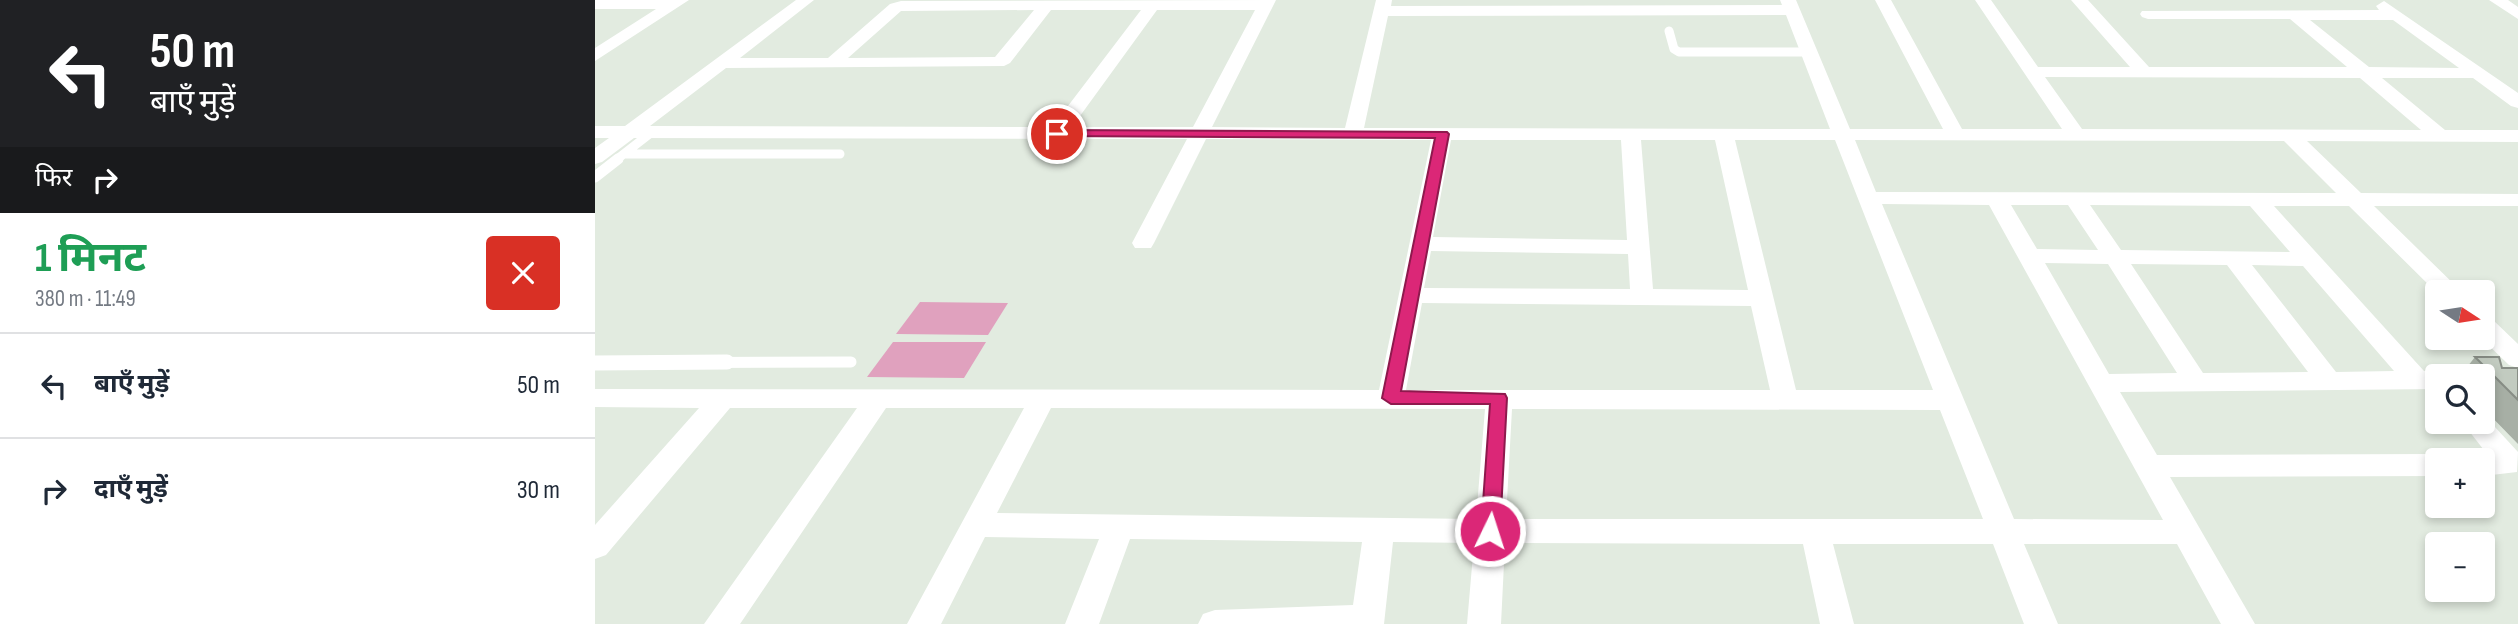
<!DOCTYPE html>
<html lang="hi">
<head>
<meta charset="utf-8">
<style>
	body { margin:0; font-family:"Sofia Sans Condensed","Noto Sans Devanagari",sans-serif; background:#f2f2f3; color:#1f2937; height:100vh; display:flex; flex-direction:column; font-size:26px; white-space:nowrap }
	* { box-sizing:border-box; margin:0 }
	p { font-size:23px; color:#747a83 }
	.icon { flex:none; width:38px; height:38px; fill:none; stroke:currentColor; stroke-width:2; stroke-linecap:round; stroke-linejoin:round }
	.map { position:relative; flex:1; overflow:hidden }
	.drawer { display:flex; flex-direction:column; background:#fff; width:595px }
	.drawer>* { flex:none }
	.guide { background:#202124; color:#fff; overflow:hidden }
	.needle { width:46px; rotate:102deg }
	.controls { position:absolute; left:1830px; top:280px; display:grid; gap:14px }
	.controls a { display:grid; place-items:center; width:70px; height:70px; border-radius:7px; background:#fff; box-shadow:0 4px 10px #0003; font-size:35px }
	.pin { position:absolute; display:grid; place-items:center; width:60px; height:60px; color:#fff; margin:-30px; border:4px solid #fff; border-radius:50%; box-shadow:0 2px 7px #0007 }
	.me { position:absolute; width:77px; margin:-38px; rotate:4deg; stroke-linejoin:round; filter:drop-shadow(0 0 5px #0008) }
	.turn { display:flex; align-items:center; gap:24px; height:147px; padding:0 35px; font-size:32px }
	.turn .icon { width:91px; height:91px; stroke-width:2.5 }
	.turn b { display:block; font-size:49px; line-height:60px }
	.then { display:flex; align-items:center; height:66px; padding:0 35px; background:#0003; gap:14px; font-size:26px }
	.round { display:grid; place-items:center; flex:none; width:74px; height:74px; border-radius:7px; background:#f2f2f3 }
	.overview { display:flex; align-items:center; justify-content:space-between; height:119px; padding:0 35px }
	h1 { font-size:42px; font-weight:700; line-height:52px; color:#1e9e55 }
	ul { padding:0; list-style:none }
	li { display:flex; align-items:center; gap:21px; height:105px; padding:0 35px; border-top:2px solid #e0e1e3 }
	li div { flex:1 }
	li b { display:block; font-size:26px }
	li em { font-style:normal }
	main { display:flex; flex:1; min-height:0 }
	.map>svg:first-child { display:block }
	.green { fill:#e0a1be }
	.lines { fill:none; stroke-linecap:round; stroke-linejoin:round }
	.lane-far2 { stroke:#fff; stroke-width:9 }
	.lane-far1 { stroke:#fff; stroke-width:11 }
	.lane { stroke:#fff; stroke-width:15 }
	.street { fill:#fff; fill-rule:evenodd }
	.wall { fill:#a7afa5 }
	.building { fill:#c2cbc0; stroke:#888e86; stroke-width:2 }
	.route { fill:#db2777; stroke:#8e194d; stroke-width:2 }
</style>
</head>
<body>
<main>
<section class="drawer">
<div class="guide">
<div class="turn"><svg class="icon" aria-label="left" viewBox="0 0 24 24"><path d="M17 20v-9H6M10 6l-5 5 5 5"/></svg><div><b>50 m</b>बाएँ मुड़ें</div></div>
<div class="then">फिर<svg class="icon" aria-label="right" viewBox="0 0 24 24"><path d="M7 20v-9h11M14 6l5 5-5 5"/></svg></div>
</div>
<div class="overview"><div><h1>1 मिनट</h1><p>380 m · 11:49</p></div><a class="round" style="background:#d93025;color:#fff"><svg class="icon" aria-label="close" viewBox="0 0 24 24"><path d="M6 6l12 12M18 6L6 18"/></svg></a></div>
<ul>
<li><svg class="icon" aria-label="left" viewBox="0 0 24 24"><path d="M17 20v-9H6M10 6l-5 5 5 5"/></svg><div><b>बाएँ मुड़ें</b></div><em>50 m</em></li>
<li><svg class="icon" aria-label="right" viewBox="0 0 24 24"><path d="M7 20v-9h11M14 6l5 5-5 5"/></svg><div><b>दाएँ मुड़ें</b></div><em>30 m</em></li>
</ul>
</section>
<div class="map">
<svg width="1923" height="624" viewBox="0 0 1923 624">
	<rect width="100%" height="100%" fill="#e2ebe0"/>
	<path class="green" d="M325 302 413 303 393 335 301 334Z
		M298 342H391L369 378 272 377Z"/>
	<g class="lines">
		<path class="lane-far2" d="M1074 31 1079 49 1084 52H1215
			M30 154H245
			M21 160 57 132"/>
		<path class="lane-far1" d="M0 177 23 159
			M0 363 256 362"/>
		<path class="lane" d="M0 363 132 362"/>
		<path class="street" d="M0 0H94L0 61V48L61 9H0Z
			M201 0H219L145 58H233L295 4 306 1 681 0 617 127 750 128 781 0H797L796 6 1187 5 1185 0H1201L1255 129H1348L1280 0H1296L1367 129H1467L1380 0H1396L1443 67H1535L1476 0H1493L1554 67H1752L1695 19H1553L1547 17 1545 14 1547 11 1784 10 1781 6 1789 1 1923 93V108L1916 106 1878 78H1787L1850 130H1923V142L1712 141 1766 193 1923 194V206H1779L1867 292 1843 294 1754 206H1679L1829 371 1852 374 1854 376H1843V389L1525 392 1562 455 1843 454 1853 457 1855 460H1843V476L1575 477 1660 624H1626L1582 544H1429L1463 624H1429L1398 544H1238L1259 624H1225L1208 544 910 543 906 624H872L879 543 798 542 789 624H603L608 614 620 610 758 605 767 542 535 539 504 624H470L504 539 390 537 346 624H312L429 408H291L145 624H109L262 408H135L11 555 0 559V525L104 408 0 407V389L784 390 836 140 611 139 559 243 556 248H540L537 243 592 139 39 138 7 162 0 164V148L14 138H0V126H30ZM439 10 400 57 253 58 306 11ZM456 10H546L457 127 55 126 131 68 409 66 415 63ZM562 10H660L598 127H477ZM1191 15 1235 129 769 128 793 16ZM1715 20H1798L1864 68 1774 67ZM1450 77 1765 78 1826 130 1487 129ZM856 140H1026L1032 240 838 237ZM1046 140H1120L1153 290 1058 289ZM1140 140H1240L1338 390H1201ZM1260 140 1689 141 1741 193 1281 192ZM1287 204 1394 205 1568 520 1419 519ZM1416 205H1473L1503 250 1442 249ZM1495 205 1655 206 1695 252 1526 250ZM836 251 1033 254 1035 289 829 288ZM1450 263 1513 264 1582 373 1514 374ZM1536 264 1632 265 1713 372 1608 373ZM1657 265 1708 266 1799 371 1741 372ZM827 303 1156 306 1175 390H811ZM456 408 890 409 881 519 402 513ZM917 409 1345 410 1388 519H911Z
			M1894 0H1913L1923 7V19Z
			M1888 317 1897 319 1923 344V368L1914 365 1886 338Z
			M1888 414 1923 452 1922 472 1888 476V460H1876L1878 457 1892 454 1867 422H1888Z"/>
	</g>
	<path class="wall" d="M1880 357 1907 368H1923V444L1888 408V376H1865Z"/>
	<path class="building" d="M1880 357H1904L1907 368H1923V400Z"/>
	<path class="route" d="M462 130 852 132 854 134 806 391 910 394 912 398 905 531 902 536 895 539 888 536 886 531 895 404H796L787 398 840 138 458 136 456 134Z"/>
</svg>
<div class="controls">
<a><svg class="needle" viewBox="-14 -14 28 28"><path d="M0-13l5 13h-10z" fill="#e53935"/><path d="M0 13l5-13h-10z" fill="#747a83"/></svg></a>
<a><svg class="icon" aria-label="search" viewBox="0 0 24 24"><circle cx="10" cy="10" r="6"/><path d="M15 15l6 6"/></svg></a>
<a>+</a>
<a>−</a>
</div>
<div class="pin" style="left:462px;top:134px;background:#d93025"><svg class="icon" aria-label="arrive" viewBox="0 0 24 24"><path d="M6 21V4h12l-3 4 3 4H6"/></svg></div>
<svg class="me" style="left:895px;top:531px" viewBox="-20 -20 40 40"><circle r="17" fill="#db2777" stroke="#fff" stroke-width="3"/><path d="M0-11L8 9 0 5-8 9z" fill="#fff"/></svg>
</div>
</main>
</body>
</html>
